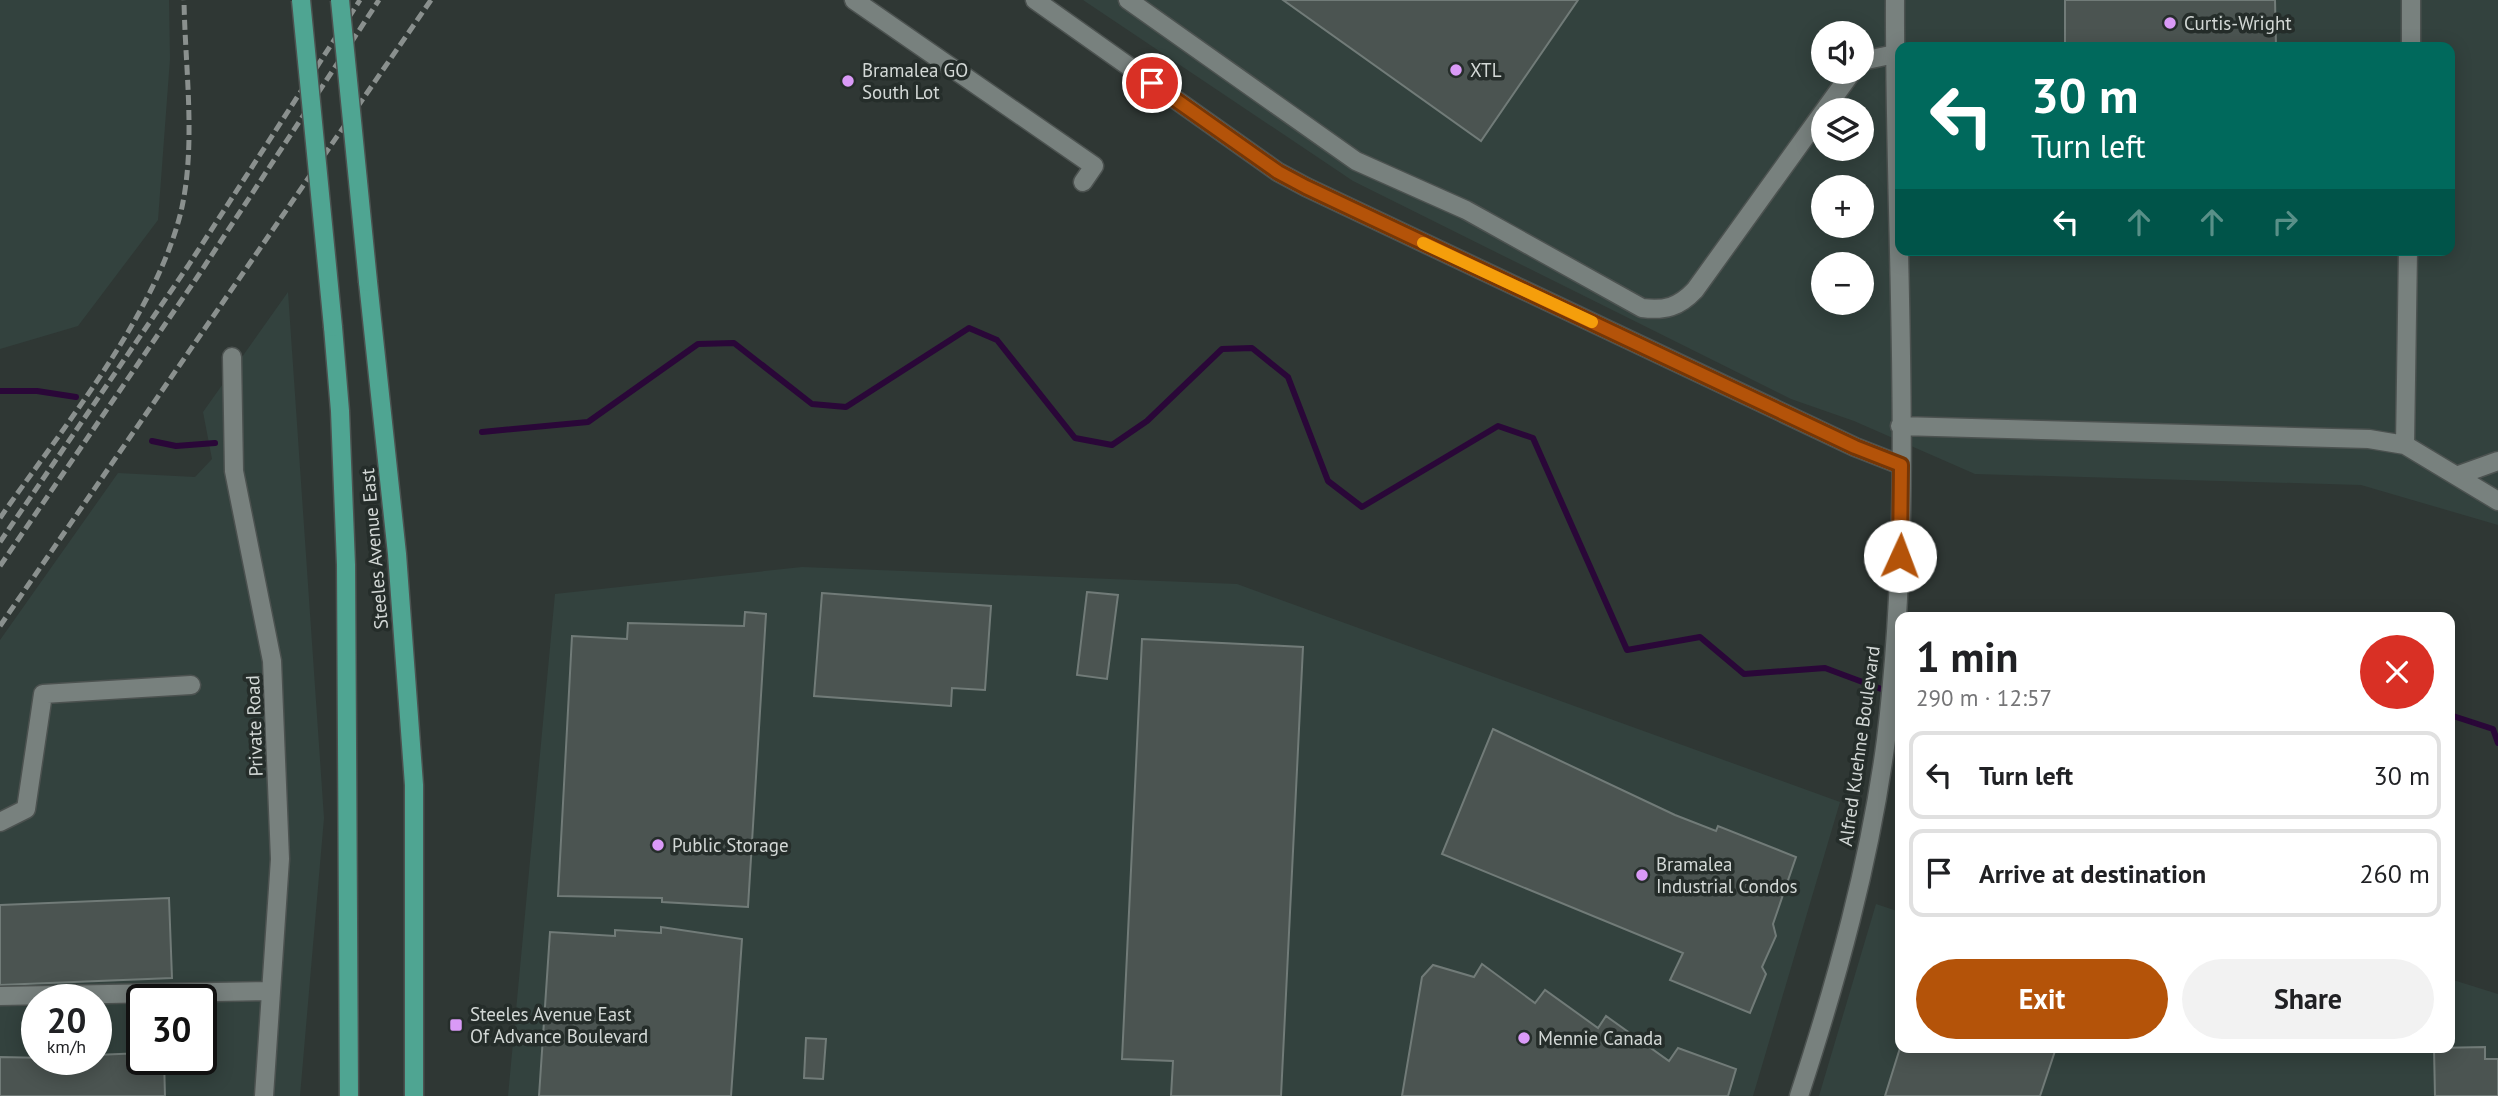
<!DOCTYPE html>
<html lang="en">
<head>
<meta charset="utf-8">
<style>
	body { margin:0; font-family:"PT Sans",sans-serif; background:#f2f2f2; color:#202124; height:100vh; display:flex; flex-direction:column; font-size:26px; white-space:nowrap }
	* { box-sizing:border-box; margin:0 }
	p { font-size:23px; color:#757577 }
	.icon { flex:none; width:38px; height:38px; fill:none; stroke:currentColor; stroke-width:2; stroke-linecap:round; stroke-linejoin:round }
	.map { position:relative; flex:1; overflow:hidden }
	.panel { position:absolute; left:1895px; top:612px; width:560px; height:441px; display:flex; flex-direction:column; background:#fff; border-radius:14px; box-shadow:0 4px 18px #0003 }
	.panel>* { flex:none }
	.banner { position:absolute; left:1895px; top:42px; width:560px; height:214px; border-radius:14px; box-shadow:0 4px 18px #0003; background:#00695c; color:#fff; overflow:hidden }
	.tools { position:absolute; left:1811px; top:21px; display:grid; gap:14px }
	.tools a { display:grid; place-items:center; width:63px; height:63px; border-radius:50%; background:#fff; box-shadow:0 4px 18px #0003; font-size:35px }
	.speed { position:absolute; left:21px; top:984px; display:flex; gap:14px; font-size:35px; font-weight:700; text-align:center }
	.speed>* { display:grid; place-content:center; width:91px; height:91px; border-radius:50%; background:#fff; box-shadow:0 4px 18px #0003; line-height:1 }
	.speed small { font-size:18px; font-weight:400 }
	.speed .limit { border:4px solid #111; border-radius:10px; background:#fff; color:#111 }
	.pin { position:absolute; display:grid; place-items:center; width:60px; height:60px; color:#fff; margin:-30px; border:4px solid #fff; border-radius:50%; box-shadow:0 2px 7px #0007 }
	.me { position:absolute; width:77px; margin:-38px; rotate:2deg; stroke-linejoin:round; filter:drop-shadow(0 0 5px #0008) }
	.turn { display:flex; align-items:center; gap:24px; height:147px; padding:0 21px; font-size:32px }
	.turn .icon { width:91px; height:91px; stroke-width:2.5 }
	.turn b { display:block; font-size:49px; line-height:60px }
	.lanes { display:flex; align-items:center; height:66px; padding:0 21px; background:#0003; justify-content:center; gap:35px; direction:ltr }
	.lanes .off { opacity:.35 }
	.round { display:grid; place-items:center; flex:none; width:74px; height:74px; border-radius:37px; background:#f2f2f2 }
	.headline { display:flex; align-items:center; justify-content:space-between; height:119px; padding:0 21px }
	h1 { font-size:42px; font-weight:800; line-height:52px }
	.primary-button { display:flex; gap:14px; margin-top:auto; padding:14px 21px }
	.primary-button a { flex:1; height:80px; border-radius:42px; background:#b45309; color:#fff; font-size:28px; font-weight:800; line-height:80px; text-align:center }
	.primary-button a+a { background:#f2f2f2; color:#202124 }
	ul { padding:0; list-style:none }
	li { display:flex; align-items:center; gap:21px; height:88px; margin:0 14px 10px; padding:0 7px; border:4px solid #e0e0e0; border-radius:14px }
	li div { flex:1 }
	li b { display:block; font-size:26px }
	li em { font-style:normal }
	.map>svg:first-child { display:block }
	.built { fill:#33423e; fill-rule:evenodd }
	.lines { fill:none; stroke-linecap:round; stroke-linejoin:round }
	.stream { stroke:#2a0738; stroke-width:6 }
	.building { fill:#4b5451; stroke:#717b78; stroke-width:2 }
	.minor-casing { stroke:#4c5250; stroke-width:21 }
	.major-casing { stroke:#4c5250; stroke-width:21 }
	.minor { stroke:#78817e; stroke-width:18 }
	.major { stroke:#4fa592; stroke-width:18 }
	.rail { stroke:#8a908e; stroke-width:5; stroke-dasharray:10 5; stroke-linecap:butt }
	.major-bridge-casing { stroke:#4c5250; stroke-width:21; stroke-linecap:butt }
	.major-bridge { stroke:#4fa592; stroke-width:18 }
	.route-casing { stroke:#753606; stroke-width:18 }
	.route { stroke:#b45309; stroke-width:12 }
	.slow { stroke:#f59e0b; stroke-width:12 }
	.poi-dot { fill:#da9af7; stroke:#252d2a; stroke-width:2.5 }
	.labels { text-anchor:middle; stroke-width:7; stroke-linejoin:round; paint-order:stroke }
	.poi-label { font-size:19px; fill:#d3d8d6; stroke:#252d2a; text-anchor:start }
	.street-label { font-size:19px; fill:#d3d8d6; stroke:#252d2a }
</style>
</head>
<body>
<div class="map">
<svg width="2498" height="1096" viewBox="0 0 2498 1096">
	<rect width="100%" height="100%" fill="#2f3734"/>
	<path class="built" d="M0 0H169L170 59 158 220 78 326 0 349Z
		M1083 0H2498V525L2361 485 1975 474 1854 421 1791 399 1353 181ZM1824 33H1862V72H1824ZM1900 47H2450V250H1900ZM1824 110H1862V149H1824ZM1824 187H1862V226H1824ZM1824 264H1862V303H1824Z
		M288 292 324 818 300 1096H0V640L118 473 195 477 212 459 203 412ZM37 999H96V1059H37ZM142 999H201V1059H142Z
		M802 567 1237 584 1840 802 1753 1096H508L555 594Z
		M1876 904 1900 912V1048H2450V979L2498 994V1096H1819Z"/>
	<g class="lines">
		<path class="stream" d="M0 391H37L76 397
			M482 432 588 422 698 344 734 343 812 404 846 407 969 328 997 340 1075 438 1112 445 1147 421 1222 349 1252 348 1288 377 1328 481 1362 507 1498 426 1533 438 1627 650 1700 637 1744 674 1825 668 1900 696
			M152 441 176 446 215 443
			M2450 715 2493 729 2498 743"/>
	</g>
	<path class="building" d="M1283 0H1578L1481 141Z
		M2065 0H2275L2276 47H2065Z
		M1087 592 1118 595 1107 679 1077 675Z
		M822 593 991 606 985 690 952 688 951 706 814 696Z
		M745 612 766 614 748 907 662 902V898L558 896 572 636 627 639 628 623 744 626Z
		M1142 639 1303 647 1281 1096H1171L1173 1061 1122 1059Z
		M1493 729 1675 815 1716 831 1718 826 1796 857 1773 924 1776 936 1762 967 1766 974 1750 1013 1670 980 1683 953 1442 854Z
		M169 898 172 978 0 985V905Z
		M661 927 742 939 731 1096H539L550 932 615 936V930L661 933Z
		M1482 964 1535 1003 1545 990 1598 1028 1606 1016 1669 1061 1678 1048 1736 1069 1728 1096H1402L1422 977 1433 965 1474 977Z
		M806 1038 826 1039 823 1079 804 1078Z
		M2485 1047V1059H2498V1096H2435L2434 1048Z
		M1900 1048H2056L2040 1096H1885Z
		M142 1053V1059H164L165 1096H0V1057L96 1059V1055Z"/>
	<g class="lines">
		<defs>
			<path id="minor" d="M854 0 1094 166 1083 182
				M1035 0 1278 172 1306 187 1855 447 1901 465
				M1128 0 1356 161 1466 210 1642 308C1665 311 1679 307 1695 290L1852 72
				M2411 47V0
				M1862 61 1895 54
				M232 357 234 471 272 661 280 859 264 1096
				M1900 426 2369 439 2405 445 2498 501
				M2405 445 2408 250
				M2459 475 2498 461
				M0 822 26 809 43 694 191 685
				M0 996 271 991
				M1799 1096C1837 980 1870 861 1886 740 1916 494 1894 246 1895 0"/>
			<path id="major" d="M368 282 397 554 414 785V1096
				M333 327 340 411 346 565 349 1096"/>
		</defs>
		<use href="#minor" class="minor-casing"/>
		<use href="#major" class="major-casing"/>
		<use href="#minor" class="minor"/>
		<use href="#major" class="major"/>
		<path class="rail" d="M0 518C61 430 159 311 182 207 196 141 185 67 184 0
			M0 542 188 266 360 0
			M0 566 198 276 379 0
			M0 626 431 0"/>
		<defs>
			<path id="major-bridge" d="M301 0 333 327
				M340 0 368 282"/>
		</defs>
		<use href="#major-bridge" class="major-bridge-casing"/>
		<use href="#major-bridge" class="major-bridge"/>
	</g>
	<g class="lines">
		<defs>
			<path id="route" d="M1152 83 1278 172 1306 187 1855 447 1901 465 1900 556"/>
		</defs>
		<use href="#route" class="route-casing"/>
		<use href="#route" class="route"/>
		<path class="slow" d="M1423 243 1592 322"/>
	</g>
	<g class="poi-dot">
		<circle cx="2170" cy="23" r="7"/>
		<circle cx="1456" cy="70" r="7"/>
		<circle cx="848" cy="81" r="7"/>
		<circle cx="658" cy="845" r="7"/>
		<circle cx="1642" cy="875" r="7"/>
		<rect x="449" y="1018" width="14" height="14" rx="3.5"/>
		<circle cx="1524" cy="1038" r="7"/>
	</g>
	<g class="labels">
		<g class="poi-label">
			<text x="2184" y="30">Curtis-Wright</text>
			<text x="862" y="77">Bramalea GO<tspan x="862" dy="22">South Lot</tspan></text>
			<text x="1470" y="77">XTL</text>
			<text x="672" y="852">Public Storage</text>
			<text x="1656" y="871">Bramalea<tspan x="1656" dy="22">Industrial Condos</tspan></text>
			<text x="470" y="1021">Steeles Avenue East<tspan x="470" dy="22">Of Advance Boulevard</tspan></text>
			<text x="1538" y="1045">Mennie Canada</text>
		</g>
		<g class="street-label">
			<text transform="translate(374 549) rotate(-95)" y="7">Steeles Avenue East</text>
			<text transform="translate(254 726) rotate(-92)" y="7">Private Road</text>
			<text transform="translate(1859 746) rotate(-82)" y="7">Alfred Kuehne Boulevard</text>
		</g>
	</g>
</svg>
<div class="tools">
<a><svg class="icon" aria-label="sound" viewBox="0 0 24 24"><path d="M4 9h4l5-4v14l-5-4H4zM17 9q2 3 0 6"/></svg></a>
<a><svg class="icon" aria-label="layers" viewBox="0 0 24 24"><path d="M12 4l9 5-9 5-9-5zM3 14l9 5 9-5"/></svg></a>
<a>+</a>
<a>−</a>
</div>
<div class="speed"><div>20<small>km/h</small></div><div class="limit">30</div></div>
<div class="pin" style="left:1152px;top:83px;background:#d93025"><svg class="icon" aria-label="arrive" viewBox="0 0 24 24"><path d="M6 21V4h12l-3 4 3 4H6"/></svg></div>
<svg class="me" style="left:1900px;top:556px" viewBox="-20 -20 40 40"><circle r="19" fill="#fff"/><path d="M0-13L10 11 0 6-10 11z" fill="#b45309"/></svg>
<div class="banner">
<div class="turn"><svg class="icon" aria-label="left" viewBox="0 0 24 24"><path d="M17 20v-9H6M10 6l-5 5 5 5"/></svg><div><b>30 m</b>Turn left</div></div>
<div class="lanes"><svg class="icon" aria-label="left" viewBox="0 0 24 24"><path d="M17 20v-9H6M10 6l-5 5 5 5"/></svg><svg class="icon off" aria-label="ahead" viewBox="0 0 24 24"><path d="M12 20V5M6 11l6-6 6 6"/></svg><svg class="icon off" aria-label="ahead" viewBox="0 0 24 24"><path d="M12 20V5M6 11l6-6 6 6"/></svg><svg class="icon off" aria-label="right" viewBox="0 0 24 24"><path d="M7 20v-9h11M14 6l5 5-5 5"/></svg></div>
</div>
<section class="panel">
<div class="headline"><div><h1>1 min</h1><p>290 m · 12:57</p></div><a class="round" style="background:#d93025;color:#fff"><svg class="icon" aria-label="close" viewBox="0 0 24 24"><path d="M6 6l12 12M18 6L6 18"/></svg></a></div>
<ul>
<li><svg class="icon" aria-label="left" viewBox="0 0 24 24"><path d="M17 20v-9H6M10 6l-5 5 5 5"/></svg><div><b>Turn left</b></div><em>30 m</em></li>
<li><svg class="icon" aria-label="arrive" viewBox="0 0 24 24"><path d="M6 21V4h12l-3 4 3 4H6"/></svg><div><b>Arrive at destination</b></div><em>260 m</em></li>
</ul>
<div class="primary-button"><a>Exit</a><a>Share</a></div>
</section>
</div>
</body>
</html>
